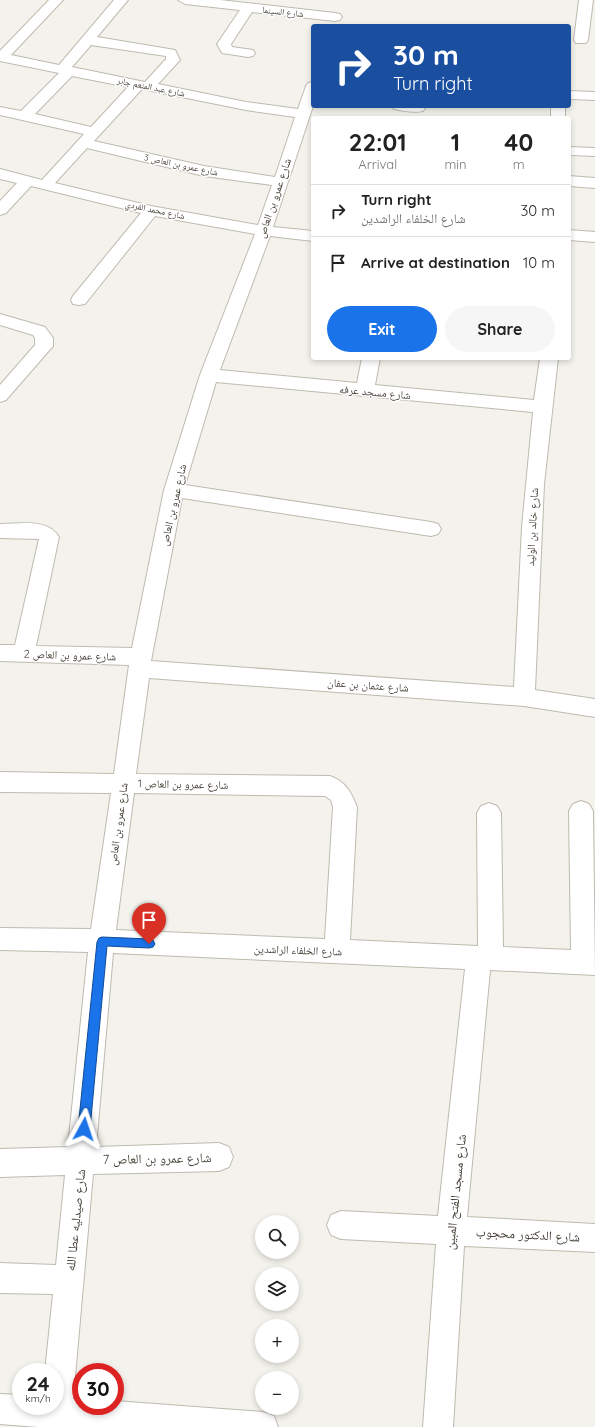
<!DOCTYPE html>
<html lang="en">
<head>
<meta charset="utf-8">
<style>
	body { margin:0; font-family:Quicksand,"Noto Naskh Arabic",sans-serif; background:#f6f6f6; color:#222; height:100vh; display:flex; flex-direction:column; font-size:15px; white-space:nowrap }
	* { box-sizing:border-box; margin:0 }
	p { font-size:13px; color:#767676 }
	.icon { flex:none; width:22px; height:22px; fill:none; stroke:currentColor; stroke-width:2; stroke-linecap:round; stroke-linejoin:round }
	.map { position:relative; flex:1; overflow:hidden }
	.sheet { position:absolute; left:311px; top:116px; width:260px; height:244px; display:flex; flex-direction:column; background:#fff; border-radius:4px; box-shadow:0 2px 6px #0003 }
	.sheet>* { flex:none }
	.top-card { position:absolute; left:311px; top:24px; width:260px; height:84px; border-radius:4px; box-shadow:0 2px 6px #0003; background:#1a4fa0; color:#fff; overflow:hidden }
	.fabs { position:absolute; left:255px; top:1215px; display:grid; gap:8px }
	.fabs a { display:grid; place-items:center; width:44px; height:44px; border-radius:50%; background:#fff; box-shadow:0 2px 6px #0003; font-size:20px }
	.speed { position:absolute; left:12px; top:1363px; display:flex; gap:8px; font-size:20px; font-weight:700; text-align:center }
	.speed>* { display:grid; place-content:center; width:52px; height:52px; border-radius:50%; background:#fff; box-shadow:0 2px 6px #0003; line-height:1 }
	.speed small { font-size:10px; font-weight:400 }
	.speed .limit { border:6px solid #d22; background:#fff; color:#111 }
	.pin { position:absolute; display:grid; place-items:center; width:34px; height:34px; color:#fff; margin:-41px -17px; border-radius:50% 50% 50% 0; rotate:-45deg; box-shadow:0 0 4px #0007 }
	.pin .icon { rotate:45deg }
	.me { position:absolute; width:44px; margin:-22px; rotate:5deg; stroke-linejoin:round; filter:drop-shadow(0 0 3px #0008) }
	.turn { display:flex; align-items:center; gap:14px; height:84px; padding:0 16px; font-size:18px }
	.turn .icon { width:52px; height:52px; stroke-width:2.5 }
	.turn b { display:block; font-size:28px; line-height:34px }
	.eta { display:flex; justify-content:space-evenly; align-items:center; height:68px; text-align:center }
	.eta b { font-size:24px; font-weight:800; line-height:28px }
	.button { display:flex; gap:8px; margin-top:auto; padding:8px 16px }
	.button a { flex:1; height:46px; border-radius:24px; background:#1a73e8; color:#fff; font-size:16px; font-weight:800; line-height:46px; text-align:center }
	.button a+a { background:#f6f6f6; color:#222 }
	ul { padding:0; list-style:none }
	li { display:flex; align-items:center; gap:12px; height:52px; padding:0 16px; border-top:1px solid #e0e0e0 }
	li div { flex:1 }
	li b { display:block; font-size:15px }
	li em { font-style:normal }
	.map>svg:first-child { display:block }
	.lines { fill:none; stroke-linecap:round; stroke-linejoin:round }
	.minor-casing { stroke:#bfbaaf; stroke-width:2 }
	.minor { fill:#fff; fill-rule:evenodd }
	.route { fill:#1a73e8; stroke:#114b97 }
	.labels { text-anchor:middle; stroke-width:3; stroke-linejoin:round; paint-order:stroke }
	.far-street-label { font-size:9px; fill:#48433a; stroke:#fff }
	.street-label { font-size:11px; fill:#48433a; stroke:#fff }
	.near-street-label { font-size:13px; fill:#48433a; stroke:#fff }
</style>
</head>
<body>
<div class="map">
<svg width="595" height="1427" viewBox="0 0 595 1427">
	<rect width="100%" height="100%" fill="#f4f2ec"/>
	<g class="lines">
		<defs>
			<path id="minor" d="M49 0H63L11 55 59 65 114 0H128L97 37 175 50 180 60 158 84 246 102 298 109 306 86 308 83 313 82V106L273 227 313 231V241L270 236 220 370 357 383 362 358H380L375 385 534 400 540 358H558L544 484 535 690 595 699V717L524 706 149 678 136 774 330 776C346 782 351 792 357 807L350 940 478 946 477 813 481 806 489 803 497 806 501 813 503 947 571 950 569 811 573 804 581 801 589 804 593 811 595 975 490 970 467 1217 595 1224V1252L464 1246 453 1427H423L436 1244 341 1239 331 1235 327 1225 331 1215 341 1211 438 1216 465 969 113 953 96 1147 219 1143 229 1147 233 1157 229 1167 219 1171 93 1174 73 1399H81V1406H115V1401L263 1412 274 1416 278 1427H38L0 1424V1394L21 1395V1406H55V1372H45L53 1294 0 1293V1263L56 1265 65 1175 0 1177V1149L68 1147 88 952 0 950V928L91 929 111 793 0 792V772L114 774 129 665 0 661V645H15L39 539 0 538V524C19 524 48 518 59 537L36 646 132 648 164 490 200 375 255 234 155 216 85 304 79 305 73 304 71 300 73 296 141 213 31 186 6 213 0 215V201L17 183 0 179V169L42 180 84 134 0 115V107L21 111 59 73 0 61V51ZM91 45 166 56V59L145 82 72 67ZM72 76 128 87 91 127 35 114ZM142 89 246 110 295 117 275 177 204 166 94 141ZM87 148 204 176 272 185 258 225 151 206 55 183ZM216 382 533 412 522 527 514 687 151 661 182 498 431 536 438 534 441 529 438 524 431 522 185 485ZM134 793 325 796 331 800 333 807 325 939 116 930Z
				M178 0H220L335 13 340 14 342 17 340 20 335 21 252 12 231 44 232 47 253 50 255 53 253 56 248 57 222 53 217 44 240 10 185 4Z
				M579 0H593L588 40 586 43H576L574 40Z
				M569 91 595 92V100L569 99Z
				M392 106H424L425 108 423 111C414 113 403 111 394 109Z
				M551 106H565V118H551Z
				M569 147 595 148V156L569 155Z
				M569 176 595 178V188L569 186Z
				M569 230 595 232V242L569 240Z
				M0 314 45 327 53 338V346L6 400 0 402V385L35 345V338L33 335 0 325Z"/>
		</defs>
		<use href="#minor" class="minor-casing"/>
		<use href="#minor" class="minor"/>
	</g>
	<path class="route" d="M102 937 149 939 153 940 155 944 153 947 149 948 107 946 90 1129 88 1133 84 1135 80 1133 78 1129 97 942 99 938Z"/>
	<g class="labels">
		<g class="far-street-label">
			<text transform="translate(283 12) rotate(6)" y="3">شارع السينما</text>
			<text transform="translate(151 87) rotate(11)" y="3">شارع عبد المنعم جابر</text>
			<text transform="translate(181 165) rotate(12)" y="3">شارع عمرو بن العاص 3</text>
			<text transform="translate(155 210) rotate(12)" y="3">شارع محمد الفردي</text>
		</g>
		<g class="street-label">
			<text transform="translate(274 198) rotate(-71)" y="4">شارع عمرو بن العاص</text>
			<text transform="translate(375 392) rotate(5)" y="4">شارع مسجد عرفه</text>
			<text transform="translate(173 505) rotate(-77)" y="4">شارع عمرو بن العاص</text>
			<text transform="translate(532 527) rotate(-87)" y="4">شارع خالد بن الوليد</text>
			<text transform="translate(70 655) rotate(2)" y="4">شارع عمرو بن العاص 2</text>
			<text transform="translate(368 685) rotate(4)" y="4">شارع عثمان بن عفان</text>
			<text transform="translate(183 784) rotate(1)" y="4">شارع عمرو بن العاص 1</text>
			<text transform="translate(118 824) rotate(-82)" y="4">شارع عمرو بن العاص</text>
			<text transform="translate(298 950) rotate(2)" y="4">شارع الخلفاء الراشدين</text>
		</g>
		<g class="near-street-label">
			<text transform="translate(157 1158) rotate(-1)" y="5">شارع عمرو بن العاص 7</text>
			<text transform="translate(455 1192) rotate(-84)" y="5">شارع مسجد الفتح المبين</text>
			<text transform="translate(75 1220) rotate(-84)" y="5">شارع صيدليه عطا الله</text>
			<text transform="translate(528 1234) rotate(3)" y="5">شارع الدكتور محجوب</text>
		</g>
	</g>
</svg>
<div class="fabs">
<a><svg class="icon" aria-label="search" viewBox="0 0 24 24"><circle cx="10" cy="10" r="6"/><path d="M15 15l6 6"/></svg></a>
<a><svg class="icon" aria-label="layers" viewBox="0 0 24 24"><path d="M12 4l9 5-9 5-9-5zM3 14l9 5 9-5"/></svg></a>
<a>+</a>
<a>−</a>
</div>
<div class="speed"><div>24<small>km/h</small></div><div class="limit">30</div></div>
<div class="pin" style="left:149px;top:944px;background:#d93025"><svg class="icon" aria-label="arrive" viewBox="0 0 24 24"><path d="M6 21V4h12l-3 4 3 4H6"/></svg></div>
<svg class="me" style="left:84px;top:1129px" viewBox="-20 -20 40 40"><path d="M0-17L14 15 0 8-14 15z" fill="#1a73e8" stroke="#fff" stroke-width="4"/></svg>
<div class="top-card">
<div class="turn"><svg class="icon" aria-label="right" viewBox="0 0 24 24"><path d="M7 20v-9h11M14 6l5 5-5 5"/></svg><div><b>30 m</b>Turn right</div></div>
</div>
<section class="sheet">
<div class="eta">
<div><b>22:01</b><p>Arrival</p></div>
<div><b>1</b><p>min</p></div>
<div><b>40</b><p>m</p></div>
</div>
<ul>
<li><svg class="icon" aria-label="right" viewBox="0 0 24 24"><path d="M7 20v-9h11M14 6l5 5-5 5"/></svg><div><b>Turn right</b><p>شارع الخلفاء الراشدين</p></div><em>30 m</em></li>
<li><svg class="icon" aria-label="arrive" viewBox="0 0 24 24"><path d="M6 21V4h12l-3 4 3 4H6"/></svg><div><b>Arrive at destination</b></div><em>10 m</em></li>
</ul>
<div class="button"><a>Exit</a><a>Share</a></div>
</section>
</div>
</body>
</html>
